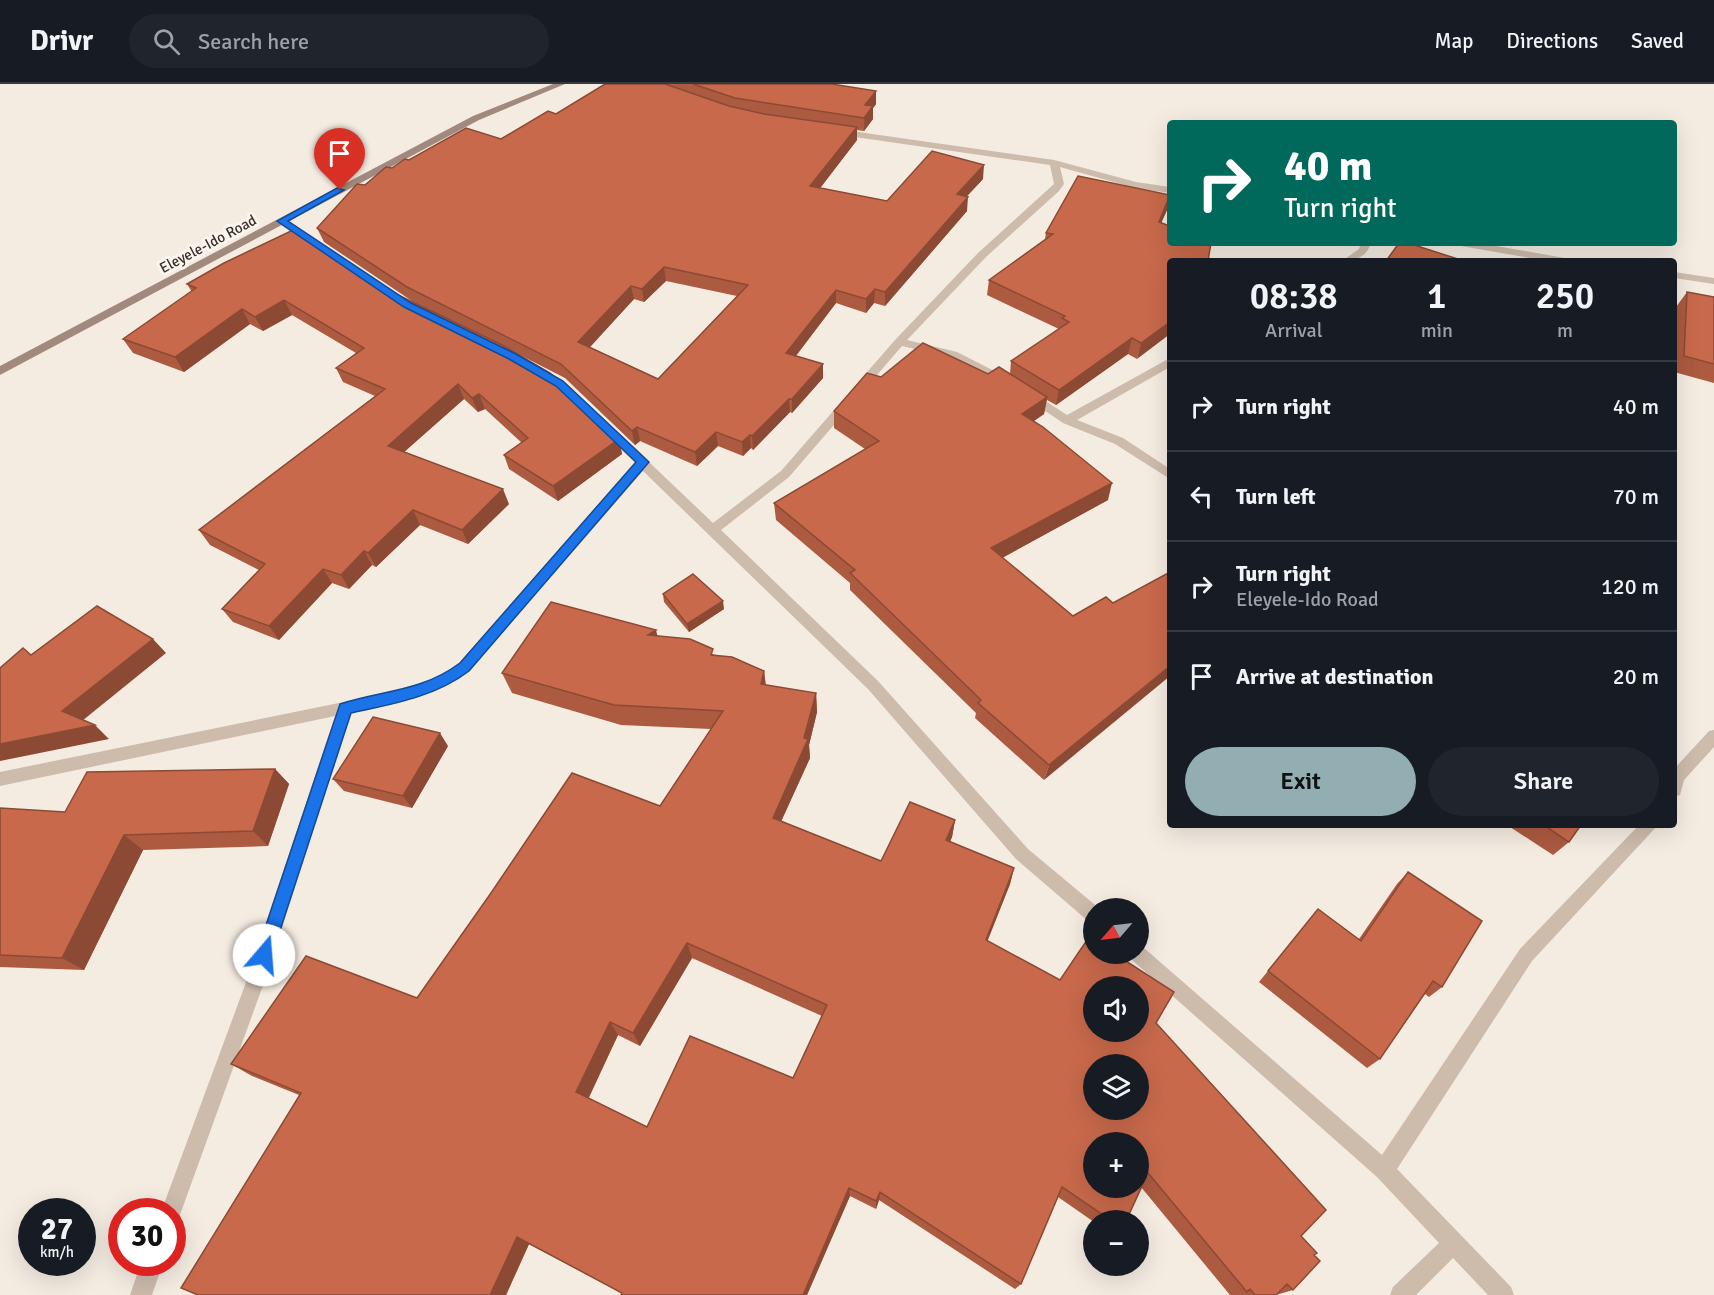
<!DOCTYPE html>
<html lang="en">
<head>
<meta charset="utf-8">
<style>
	body { margin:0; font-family:Signika,sans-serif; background:#20242c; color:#f1f3f6; height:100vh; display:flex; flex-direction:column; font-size:22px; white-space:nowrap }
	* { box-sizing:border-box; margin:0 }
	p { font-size:20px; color:#9ea1a6 }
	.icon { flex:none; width:33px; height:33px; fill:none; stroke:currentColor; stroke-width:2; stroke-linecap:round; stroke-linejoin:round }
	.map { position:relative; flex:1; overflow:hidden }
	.sheet { position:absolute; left:1167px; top:174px; width:510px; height:570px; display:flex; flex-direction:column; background:#171b24; border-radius:6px; box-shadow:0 6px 24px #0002 }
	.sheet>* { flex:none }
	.top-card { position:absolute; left:1167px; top:36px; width:510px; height:126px; border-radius:6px; box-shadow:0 6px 24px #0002; background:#00695c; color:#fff; overflow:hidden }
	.needle { width:39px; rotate:242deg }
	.fabs { position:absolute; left:1083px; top:814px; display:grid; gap:12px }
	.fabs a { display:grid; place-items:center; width:66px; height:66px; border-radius:50%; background:#171b24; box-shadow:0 6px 24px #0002; font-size:30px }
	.speed { position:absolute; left:18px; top:1114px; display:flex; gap:12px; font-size:30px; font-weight:700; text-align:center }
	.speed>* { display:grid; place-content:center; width:78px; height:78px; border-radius:50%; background:#171b24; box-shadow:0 6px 24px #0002; line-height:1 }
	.speed small { font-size:15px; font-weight:400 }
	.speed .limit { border:9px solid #d22; background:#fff; color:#111 }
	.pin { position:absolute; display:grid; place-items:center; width:51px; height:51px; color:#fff; margin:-62px -26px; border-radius:50% 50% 50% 0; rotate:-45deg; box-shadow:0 0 6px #0007 }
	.pin .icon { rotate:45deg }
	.me { position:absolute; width:66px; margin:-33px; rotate:18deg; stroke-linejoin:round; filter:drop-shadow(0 0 4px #0008) }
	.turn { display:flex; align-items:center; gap:21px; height:126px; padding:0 18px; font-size:27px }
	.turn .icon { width:78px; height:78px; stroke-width:2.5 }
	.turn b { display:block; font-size:42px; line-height:51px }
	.eta { display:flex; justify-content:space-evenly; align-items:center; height:102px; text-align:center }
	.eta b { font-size:36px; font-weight:600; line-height:42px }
	.cta { display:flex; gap:12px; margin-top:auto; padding:12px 18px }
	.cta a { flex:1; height:69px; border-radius:36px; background:#92aeb2; color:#111; font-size:24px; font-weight:600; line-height:69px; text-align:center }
	.cta a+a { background:#20242c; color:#f1f3f6 }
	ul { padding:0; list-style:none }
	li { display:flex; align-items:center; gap:18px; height:90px; padding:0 18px; border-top:2px solid #363941 }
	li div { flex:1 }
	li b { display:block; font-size:22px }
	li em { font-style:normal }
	header { display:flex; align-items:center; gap:36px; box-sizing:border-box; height:84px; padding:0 30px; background:#171b24; border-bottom:2px solid #363941 }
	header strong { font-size:28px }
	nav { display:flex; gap:33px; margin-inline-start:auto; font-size:21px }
	.search { width:420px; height:54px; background:#20242c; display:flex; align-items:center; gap:15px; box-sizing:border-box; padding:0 21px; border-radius:33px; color:#9ea1a6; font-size:22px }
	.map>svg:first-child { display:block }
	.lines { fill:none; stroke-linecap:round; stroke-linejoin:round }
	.minor { fill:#cdbbac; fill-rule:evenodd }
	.secondary { fill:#a18a7d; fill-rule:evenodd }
	.wall { fill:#ac5a40; fill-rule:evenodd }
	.shaded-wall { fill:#8c4a34 }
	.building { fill:#c8694b; stroke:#8c4a34; stroke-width:1.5; fill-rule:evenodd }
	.route { fill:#1a73e8; stroke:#114b97; stroke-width:1.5 }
	.labels { text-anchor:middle; stroke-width:6; stroke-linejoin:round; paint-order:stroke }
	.far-street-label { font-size:15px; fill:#3b302b; stroke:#fbf5ee }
</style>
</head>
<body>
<header>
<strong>Drivr</strong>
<div class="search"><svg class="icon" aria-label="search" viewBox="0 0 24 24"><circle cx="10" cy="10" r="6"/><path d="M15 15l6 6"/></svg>Search here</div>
<nav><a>Map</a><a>Directions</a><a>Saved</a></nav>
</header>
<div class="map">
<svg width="1714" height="1211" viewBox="0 0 1714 1211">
	<rect width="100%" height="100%" fill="#f4ebe1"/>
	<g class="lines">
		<path class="minor" d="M837 45 1054 76 1136 98 1170 103V109L1135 104 1060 83 1064 100 1059 107 986 173 907 256 957 268 1010 295V301H1002L949 273 902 262 789 393 721 446 878 597 1028 765 1100 825H1094V839L1088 837 1016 775 868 605 643 387 469 587C437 613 391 621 351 629L266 893 181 1128 178 1135 172 1138V1128H161L248 893 335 632 0 702V688L398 607 444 591 459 579 635 379 600 345V339H608L713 439 781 387 895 256 978 169 1054 100 1050 81 834 50 832 48Z
			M278 135H286L319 159 310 161 278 139Z
			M1361 159H1371C1367 173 1355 177 1342 177L1359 165Z
			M1456 159H1479L1565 174 1570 177H1547L1461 162Z
			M1674 188 1714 194V200L1674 194Z
			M1170 274V283L1077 336 1123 354 1170 385V395L1115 360 1063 339 1023 312 1025 309H1033L1067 331Z
			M1714 646V663L1684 696 1680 711 1674 713V685L1709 647Z
			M1639 741H1658L1532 877 1397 1085 1511 1203 1514 1211H1488L1453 1174 1416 1211H1390L1393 1203 1439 1159 1377 1093 1132 876 1129 870H1138V862L1144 864 1382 1071 1520 865Z
			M141 1179H163L152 1211H130Z"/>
		<path class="secondary" d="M553 0H565L479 36 0 291V282L473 32Z"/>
	</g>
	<path class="wall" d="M605 0H832L876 20 873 24V35L864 47 857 46V56L820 104 887 117 983 95 966 113 967 127 885 222 874 219 866 229 836 219 796 272 823 280V294L792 329 790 328 753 366 751 364 743 372 718 362 697 382 640 357 635 361 565 294 516 269 619 355 622 370 558 417 509 385 504 371 522 359 485 325 478 328 464 315 404 368 509 420 468 460 420 441 376 483 372 481 349 505 332 499 279 556 233 538 222 525 259 486 210 461 199 446 375 312 343 298 336 284 356 269 292 231 263 247 250 240 184 288 133 269 123 255 192 208 187 200 396 210 457 240 412 217 324 158 317 144 365 101 392 84 409 76 501 55 556 30ZM666 197 737 212 658 295 589 263 634 215 644 218Z
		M1170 113 1167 126 1161 139 1170 159 1137 275 1128 270 1056 321 1047 316 1044 330 1034 337 1108 416 1002 474 1073 532 1106 513 1044 696 975 634 976 629 850 506V499L776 436 774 419 865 365 834 344V327L881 293 1010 290 1011 277 1059 245 987 211 989 196 1045 155 1046 149Z
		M1687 208 1714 213V299L1674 288V256L1676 223Z
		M663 510 724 525 689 548 664 518Z
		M658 552 764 587 766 601 816 609 817 628 809 661 810 674 781 737 881 777 955 736 952 753 950 758 1014 784 1010 800 987 857 1060 896 1156 939 1314 1171 1293 1206 1276 1211H1230L1141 1103 1126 1137H1094V1138L1058 1113 1021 1200 1015 1205 879 1116 876 1125 850 1112 807 1211H621L622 1209 529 1160 506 1211H198L299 1011 252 992 231 980 417 914 660 722 711 645 621 641 512 609 502 589ZM692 874 822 932 793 994 647 1043 588 1014 618 951 640 962Z
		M448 662 412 724 344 707 333 695Z
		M275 685 289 700 268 762 143 766 84 886 0 883V724L65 728Z
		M1507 741H1581L1569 758 1553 771Z
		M1408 788 1442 903 1429 913 1425 910 1380 975 1367 984 1259 898 1318 825 1359 855 1397 800Z"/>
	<path class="shaded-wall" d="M876 7V20L873 24V35L864 47 865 21Z
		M857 43V56L811 116 810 102Z
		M984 81 983 95 956 124 957 110Z
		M1170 112 1167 126 1155 153 1159 138Z
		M968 113 967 127 885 222V208Z
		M664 183 666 197 644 218 642 205Z
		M631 202 634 215 582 272 578 258Z
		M875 205 874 219 866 229V215Z
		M836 206V219L787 283 786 269Z
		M284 216 292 231 263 247 255 233Z
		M242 225 250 240 184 288 175 273Z
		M1170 238V250L1137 275 1141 259Z
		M1132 254 1128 270 1056 321 1059 306Z
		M823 280V294L792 329V315Z
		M458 300 464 315 395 376 388 362Z
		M479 310 485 325 478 328 472 314Z
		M1047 313 1044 330 1019 347 1022 330Z
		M789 315 790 328 753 366 752 352Z
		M637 343 640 357 635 361 632 347Z
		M716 348 718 362 697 382 695 368Z
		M750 351 751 364 743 372 742 358Z
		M619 355 622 370 558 417 553 402Z
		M1112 399 1108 416 989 481 991 464Z
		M503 405 509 420 468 460 462 446Z
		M413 426 420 441 376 483 368 469Z
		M364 467 372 481 349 505 341 491Z
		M323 485 332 499 279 556 269 542Z
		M723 517 724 525 689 548 687 540Z
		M656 546 661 566 648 551Z
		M153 555 166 569 77 641 62 627Z
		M1170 582V592L1044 696 1049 681Z
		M764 587 766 607 761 600Z
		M816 609 817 628 809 661 810 674 775 751 773 734 804 654Z
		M95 641 109 655 0 677V660Z
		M440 649 448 662 412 724 403 712Z
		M275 685 289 700 268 762 253 747Z
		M955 736 952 753 943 773 946 756Z
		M124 751 143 766 84 886 62 874Z
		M1014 784 1010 800 982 871 986 856Z
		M687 859 692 874 640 962 633 949Z
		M610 938 618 951 586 1020 576 1008Z
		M849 1104 850 1112 807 1211H803Z
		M880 1108 879 1116 876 1125V1117Z
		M517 1153 529 1160 506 1211H490Z"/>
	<path class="building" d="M605 0H665L729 22 764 30 857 43 810 102 887 117 932 67 984 81 957 110 968 113 885 208 875 205 866 215 836 206 786 269 823 280 792 315H789L752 352 750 351 742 358 716 348 695 368 637 343 632 347 561 280 407 203 317 144 357 100 365 101 386 83 392 84 405 75 409 76 466 44 501 55 548 27 556 30ZM664 183 748 201 658 295 578 258 631 202 642 205Z
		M693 0H832L876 7 865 21 873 22 864 34 735 14Z
		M1078 92 1170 111 1159 138 1170 142V159H1211L1208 177H1170V238L1141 259 1132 254 1059 306 1011 277 1069 238 1062 234 1065 232 989 196 1053 150 1046 149Z
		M293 146 309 152 396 210 502 261 550 289 619 355 553 402 504 371 528 354 479 310 472 314 458 300 388 362 503 405 462 446 413 426 368 469 364 467 341 491 323 485 269 542 222 525 265 480 199 446 385 305 336 284 364 264 284 216 255 233 242 225 175 273 123 255 196 204 187 200 224 179Z
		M1399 159H1408L1464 177H1386Z
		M1687 208 1714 213V280L1684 272Z
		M923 259 988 290 999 283 1047 313 1022 330 1043 343 1112 399 991 464 1073 532 1106 513 1113 519 1170 488V582L1049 681 978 619 981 616 850 489 855 486 774 419 879 357 834 327 867 289 881 293Z
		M693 490 723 517 687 540 663 510Z
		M551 518 656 546 648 551 690 555 713 565 711 571 732 573 764 587 761 600 816 609 804 654 808 655 773 734 881 777 910 718 955 736 946 756 1014 784 986 856 1060 896 1089 853 1094 856V870H1115L1174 908 1156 939 1326 1126 1301 1152 1317 1169 1314 1171 1320 1177 1293 1206 1287 1200 1276 1211H1255L1250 1205 1247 1208 1148 1089 1126 1137H1112L1062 1103 1021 1200 880 1108 876 1117 849 1104 803 1211H621L622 1209 517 1153 490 1211H198L181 1204 301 1009 231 980 306 872 417 914 491 809 572 689 660 722 723 627 614 621 502 589ZM687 859 827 921 793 994 690 952 647 1043 576 1008 610 938 633 949ZM1094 903H1138V948H1094ZM1094 981H1138V1026H1094ZM1094 1059H1138V1104H1094Z
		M97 522 153 555 62 627 95 641 0 660V584L23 564 31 571Z
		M373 633 440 649 403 712 333 695Z
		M275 685 253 747 124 751 62 874 0 871V724L65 728 87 688Z
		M1544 741H1581L1569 758Z
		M1408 788 1482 837 1442 903 1433 897 1380 975 1268 887 1318 825 1361 857Z"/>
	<path class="route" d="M337 104 344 106 288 137 411 219 516 270 563 297 649 378 469 587C435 613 392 620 351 629L272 871 270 876 264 879 258 876 256 871 340 620C383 606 421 608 460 579L636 378 556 302 509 275 404 223 277 137Z"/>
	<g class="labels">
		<g class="far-street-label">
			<text transform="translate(208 160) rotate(-28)" y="5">Eleyele-Ido Road</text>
		</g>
	</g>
</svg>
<div class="fabs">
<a><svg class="needle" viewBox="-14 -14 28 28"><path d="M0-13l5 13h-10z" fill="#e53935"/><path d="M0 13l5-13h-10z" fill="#9ea1a6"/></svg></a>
<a><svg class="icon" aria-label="sound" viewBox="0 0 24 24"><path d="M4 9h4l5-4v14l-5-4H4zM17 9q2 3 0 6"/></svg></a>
<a><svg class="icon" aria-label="layers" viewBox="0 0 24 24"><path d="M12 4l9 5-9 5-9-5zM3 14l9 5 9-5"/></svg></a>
<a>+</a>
<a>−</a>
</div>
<div class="speed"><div>27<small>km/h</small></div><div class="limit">30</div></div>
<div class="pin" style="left:340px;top:106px;background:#d93025"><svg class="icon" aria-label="arrive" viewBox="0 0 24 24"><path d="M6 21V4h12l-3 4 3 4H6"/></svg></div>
<svg class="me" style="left:264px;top:871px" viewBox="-20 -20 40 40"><circle r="19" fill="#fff"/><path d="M0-13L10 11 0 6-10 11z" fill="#1a73e8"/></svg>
<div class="top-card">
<div class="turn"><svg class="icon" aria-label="right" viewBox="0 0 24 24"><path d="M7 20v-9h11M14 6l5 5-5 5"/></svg><div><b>40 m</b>Turn right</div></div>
</div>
<section class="sheet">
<div class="eta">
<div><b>08:38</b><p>Arrival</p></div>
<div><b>1</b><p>min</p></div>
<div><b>250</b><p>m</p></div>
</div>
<ul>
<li><svg class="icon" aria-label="right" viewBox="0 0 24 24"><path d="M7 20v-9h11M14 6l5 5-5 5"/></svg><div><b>Turn right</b></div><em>40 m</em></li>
<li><svg class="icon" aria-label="left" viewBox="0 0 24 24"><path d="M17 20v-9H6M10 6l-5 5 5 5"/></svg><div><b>Turn left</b></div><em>70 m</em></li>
<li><svg class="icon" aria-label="right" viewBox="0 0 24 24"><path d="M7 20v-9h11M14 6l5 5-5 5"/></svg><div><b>Turn right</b><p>Eleyele-Ido Road</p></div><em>120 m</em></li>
<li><svg class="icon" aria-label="arrive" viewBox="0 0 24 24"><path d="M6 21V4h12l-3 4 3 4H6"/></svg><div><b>Arrive at destination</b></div><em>20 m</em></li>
</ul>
<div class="cta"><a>Exit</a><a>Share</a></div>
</section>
</div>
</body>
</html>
